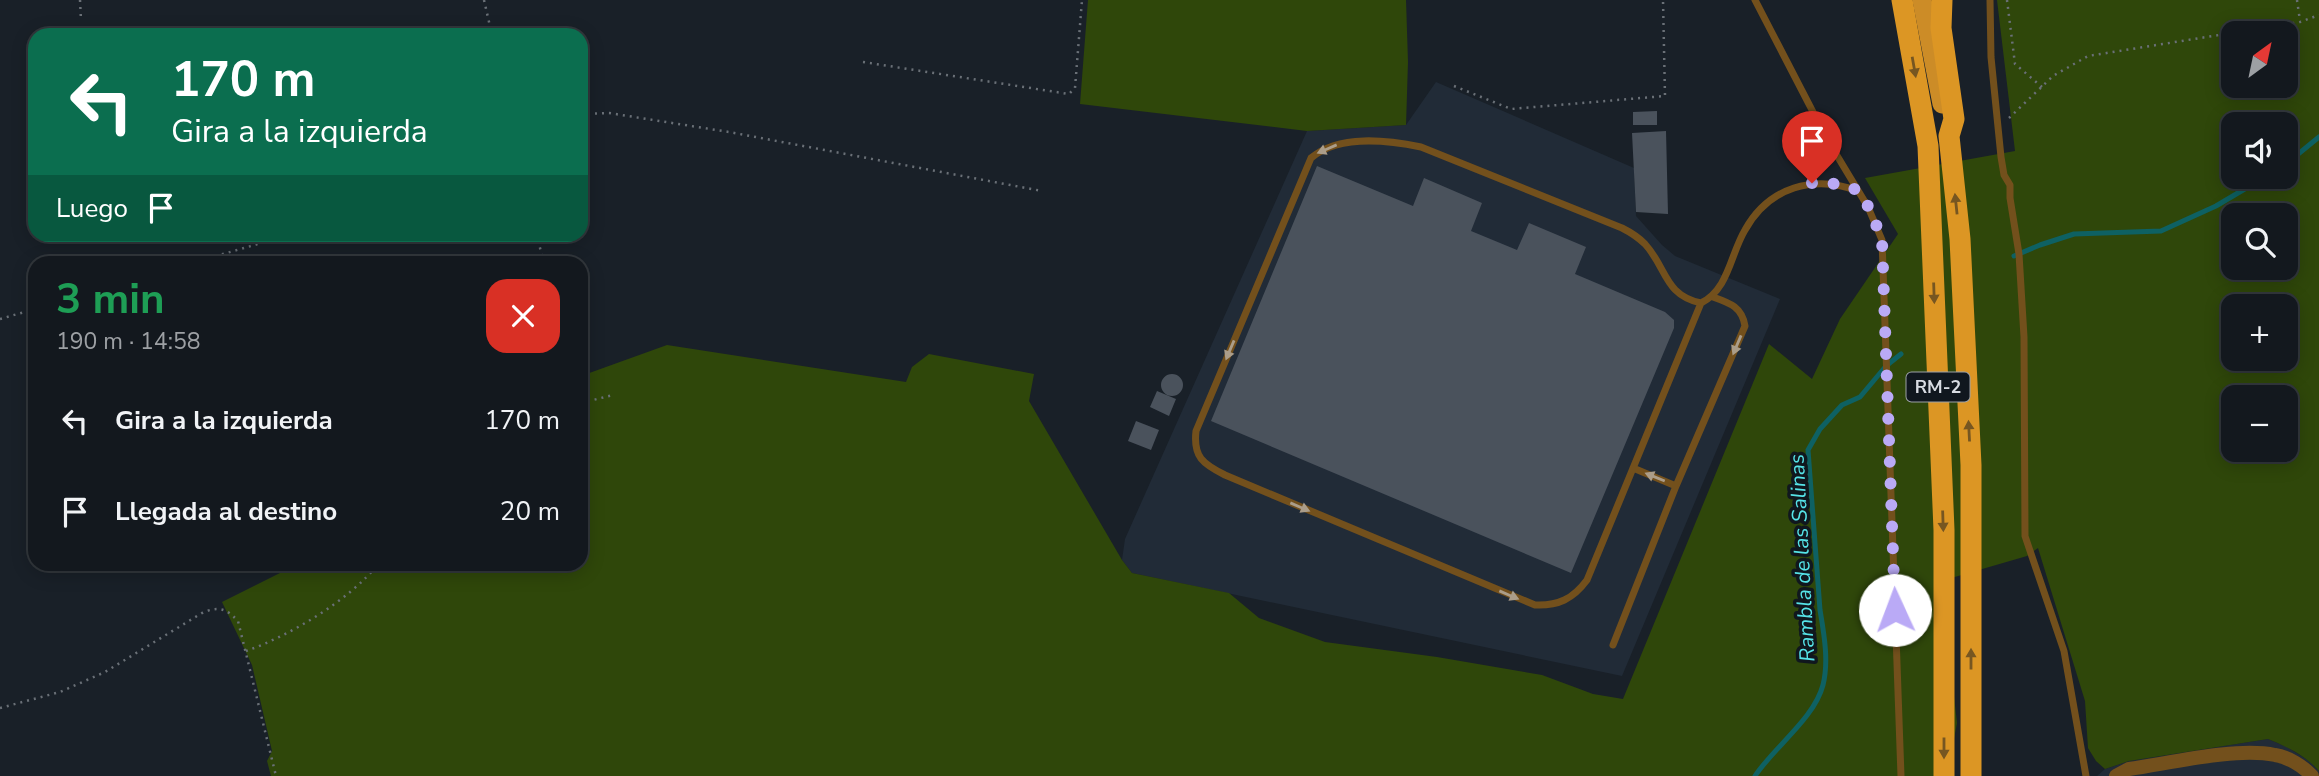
<!DOCTYPE html>
<html lang="es">
<head>
<meta charset="utf-8">
<style>
	body { margin:0; font-family:"Nunito Sans",sans-serif; background:#20252b; color:#f1f3f6; height:100vh; display:flex; flex-direction:column; font-size:26px; white-space:nowrap }
	* { box-sizing:border-box; margin:0 }
	p { font-size:23px; color:#9da0a4 }
	.icon { flex:none; width:38px; height:38px; fill:none; stroke:currentColor; stroke-width:2; stroke-linecap:round; stroke-linejoin:round }
	.map { position:relative; flex:1; overflow:hidden }
	.panel { position:absolute; left:28px; top:256px; width:560px; height:315px; display:flex; flex-direction:column; background:#13181e; border-radius:21px; box-shadow:0 4px 18px #0003,0 0 0 2px #32373c }
	.panel>* { flex:none }
	.guide { position:absolute; left:28px; top:28px; width:560px; height:214px; border-radius:21px; box-shadow:0 4px 18px #0003,0 0 0 2px #32373c; background:#0b6e4f; color:#fff; overflow:hidden }
	.needle { width:46px; rotate:33deg }
	.fabs { position:absolute; left:2221px; top:21px; display:grid; gap:14px }
	.fabs a { display:grid; place-items:center; width:77px; height:77px; border-radius:14px; background:#13181e; box-shadow:0 4px 18px #0003,0 0 0 2px #32373c; font-size:35px }
	.pin { position:absolute; display:grid; place-items:center; width:60px; height:60px; color:#fff; margin:-72px -30px; border-radius:50% 50% 50% 0; rotate:-45deg; box-shadow:0 0 7px #0007 }
	.pin .icon { rotate:45deg }
	.me { position:absolute; width:77px; margin:-38px; rotate:358deg; stroke-linejoin:round; filter:drop-shadow(0 0 5px #0008) }
	.turn { display:flex; align-items:center; gap:24px; height:147px; padding:0 28px; font-size:32px }
	.turn .icon { width:91px; height:91px; stroke-width:2.5 }
	.turn b { display:block; font-size:49px; line-height:60px }
	.then { display:flex; align-items:center; height:66px; padding:0 28px; background:#0003; gap:14px; font-size:26px }
	.round { display:grid; place-items:center; flex:none; width:74px; height:74px; border-radius:21px; background:#20252b }
	.overview { display:flex; align-items:center; justify-content:space-between; height:119px; padding:0 28px }
	h1 { font-size:42px; font-weight:700; line-height:52px; color:#1e9e55 }
	ul { padding:0; list-style:none }
	li { display:flex; align-items:center; gap:21px; height:91px; padding:0 28px }
	li div { flex:1 }
	li b { display:block; font-size:26px }
	li em { font-style:normal }
	.map>svg:first-child { display:block }
	.built { fill:#212b37 }
	.green { fill:#2f470a; fill-rule:evenodd }
	.lines { fill:none; stroke-linecap:round; stroke-linejoin:round }
	.stream { stroke:#0e6163; stroke-width:5 }
	.building { fill:#4a525c }
	.path { stroke:#6a7077; stroke-width:2.5; stroke-dasharray:2 5; stroke-linecap:butt }
	.service { stroke:#73501c; stroke-width:7 }
	.minor { stroke:#73501c; stroke-width:14 }
	.trunk { stroke:#cc8c27; stroke-width:19 }
	.motorway { stroke:#dc9624; stroke-width:21 }
	.oneway { fill:#765621 }
	.oneway2 { fill:#ab9d89 }
	.route { stroke:#baaaf6; stroke-width:12; stroke-dasharray:0 21.6 }
	.labels { text-anchor:middle; stroke-width:7; stroke-linejoin:round; paint-order:stroke }
	.shield { fill:#10171e; stroke:#9ca1a7; stroke-width:2 }
	.shield-label { font-size:18px; font-weight:bold; fill:#d8dce2 }
	.water-label { font-size:21px; font-style:italic; fill:#56e4e8; stroke:#10171e }
</style>
</head>
<body>
<div class="map">
<svg width="2319" height="776" viewBox="0 0 2319 776">
	<rect width="100%" height="100%" fill="#192028"/>
	<path class="built" d="M1436 82 1634 168 1636 216 1662 245 1675 256 1780 299 1622 676 1132 573 1122 560 1125 539 1307 131 1406 125Z
		M2268 739 2287 747 2311 762 2319 771V776H2097L2105 769 2129 761Z"/>
	<path class="green" d="M1088 0H1406L1408 62 1406 125 1307 131 1080 104Z
		M1997 0H2319V771C2305 755 2287 747 2268 739L2129 761 2105 769 2096 761 2088 748 2085 701 2038 548 2027 556 1941 581 1957 723 1947 776H271L267 761 272 751 252 665 222 602 298 564H581V376L667 345 906 382 912 367 929 354 1034 374 1029 401 1122 560 1132 573 1229 593 1259 618 1325 642 1437 657 1542 675 1593 694 1623 699 1769 344 1812 379 1840 319 1898 234 1865 178 2015 151ZM2233 33H2286V86H2233ZM2233 124H2286V177H2233ZM2233 215H2286V268H2233ZM2233 306H2286V359H2233ZM2233 397H2286V450H2233Z"/>
	<g class="lines">
		<path class="stream" d="M2286 164 2319 137
			M2014 256 2040 245 2074 234 2161 231 2216 206 2265 177
			M1755 776C1774 747 1814 719 1823 685 1829 661 1824 634 1820 610L1808 450 1820 429 1842 405 1860 397 1886 366 1901 354"/>
	</g>
	<path class="building" d="M1657 111V125H1633V112Z
		M1666 131 1668 214 1636 212 1632 133Z
		M1317 166 1413 206 1424 178 1482 203 1471 231 1517 250 1529 223 1586 247 1575 274 1665 312 1674 320V328L1571 573 1211 421Z
		M1161 385a11 11 0 1 1 22 0a11 11 0 1 1-22 0Z
		M1157 391 1176 399 1169 416 1150 407Z
		M1136 421 1159 430 1151 450 1128 441Z"/>
	<g class="lines">
		<path class="path" d="M80 0 81 20
			M484 0 492 35
			M2007 0 2015 64 2042 87
			M2297 0 2300 21
			M863 62 1069 94 1075 88 1082 0
			M1454 86 1511 109 1665 96 1663 0
			M581 114 609 113 729 132 1042 191
			M2009 118 2053 76 2088 56 2300 22 2319 15
			M536 234 544 262
			M195 262 293 234
			M0 319 35 309
			M581 403 613 395
			M246 651C289 636 350 600 378 564
			M0 708 60 692 105 672 202 613C218 606 226 608 238 621L276 776"/>
		<path class="service" d="M1755 0 1827 139 1868 207 1882 240 1901 776
			M1990 0 1991 57 2001 157 2004 175 2010 185V198L2019 254 2024 337 2025 536 2064 651 2086 776
			M1701 303 1587 580C1573 599 1558 606 1535 605L1225 475C1203 464 1193 457 1196 431L1311 158C1339 134 1387 140 1421 147L1622 228C1630 232 1639 238 1645 244 1667 268 1664 295 1701 303 1729 289 1730 255 1745 230 1769 187 1814 174 1858 191
			M1633 468 1676 486
			M1613 645 1676 486 1745 326C1742 307 1730 303 1713 297"/>
		<path class="minor" d="M2116 776 2129 769C2171 763 2236 747 2275 755 2288 757 2303 766 2312 776"/>
		<path class="trunk" d="M1922 0 1942 104"/>
		<path class="motorway" d="M1902 0 1928 146 1944 530V776
			M1942 0 1941 28 1954 119 1949 136 1960 239 1971 465V776"/>
	</g>
	<defs><path id="oneway-solid" d="M-6-.8H1V-3.2L6.5 0L1 3.2V.8H-6Z" transform="scale(1.75)"/></defs>
	<g class="oneway">
		<use href="#oneway-solid" transform="translate(1914 67) rotate(80)"/>
		<use href="#oneway-solid" transform="translate(1956 204) rotate(-96)"/>
		<use href="#oneway-solid" transform="translate(1934 293) rotate(88)"/>
		<use href="#oneway-solid" transform="translate(1969 431) rotate(-93)"/>
		<use href="#oneway-solid" transform="translate(1943 521) rotate(88)"/>
		<use href="#oneway-solid" transform="translate(1971 659) rotate(-90)"/>
		<use href="#oneway-solid" transform="translate(1944 748) rotate(90)"/>
	</g>
	<g class="oneway2">
		<use href="#oneway-solid" transform="translate(1327 149) rotate(157)"/>
		<use href="#oneway-solid" transform="translate(1737 345) rotate(113)"/>
		<use href="#oneway-solid" transform="translate(1230 350) rotate(113)"/>
		<use href="#oneway-solid" transform="translate(1655 477) rotate(-158)"/>
		<use href="#oneway-solid" transform="translate(1300 507) rotate(23)"/>
		<use href="#oneway-solid" transform="translate(1509 595) rotate(23)"/>
	</g>
	<g class="lines">
		<path class="route" d="M1812 183C1826 184 1844 182 1856 190 1867 197 1877 228 1882 240L1895 610"/>
	</g>
	<g class="labels">
		<rect class="shield" x="1906.5" y="372.5" width="63" height="29" rx="5"/>
		<g class="shield-label">
			<text x="1938" y="393">RM-2</text>
		</g>
		<g class="water-label">
			<text transform="translate(1802 558) rotate(-93)" y="7">Rambla de las Salinas</text>
		</g>
	</g>
</svg>
<div class="fabs">
<a><svg class="needle" viewBox="-14 -14 28 28"><path d="M0-13l5 13h-10z" fill="#e53935"/><path d="M0 13l5-13h-10z" fill="#9da0a4"/></svg></a>
<a><svg class="icon" aria-label="sound" viewBox="0 0 24 24"><path d="M4 9h4l5-4v14l-5-4H4zM17 9q2 3 0 6"/></svg></a>
<a><svg class="icon" aria-label="search" viewBox="0 0 24 24"><circle cx="10" cy="10" r="6"/><path d="M15 15l6 6"/></svg></a>
<a>+</a>
<a>−</a>
</div>
<div class="pin" style="left:1812px;top:183px;background:#d93025"><svg class="icon" aria-label="arrive" viewBox="0 0 24 24"><path d="M6 21V4h12l-3 4 3 4H6"/></svg></div>
<svg class="me" style="left:1895px;top:610px" viewBox="-20 -20 40 40"><circle r="19" fill="#fff"/><path d="M0-13L10 11 0 6-10 11z" fill="#baaaf6"/></svg>
<div class="guide">
<div class="turn"><svg class="icon" aria-label="left" viewBox="0 0 24 24"><path d="M17 20v-9H6M10 6l-5 5 5 5"/></svg><div><b>170 m</b>Gira a la izquierda</div></div>
<div class="then">Luego<svg class="icon" aria-label="arrive" viewBox="0 0 24 24"><path d="M6 21V4h12l-3 4 3 4H6"/></svg></div>
</div>
<section class="panel">
<div class="overview"><div><h1>3 min</h1><p>190 m · 14:58</p></div><a class="round" style="background:#d93025;color:#fff"><svg class="icon" aria-label="close" viewBox="0 0 24 24"><path d="M6 6l12 12M18 6L6 18"/></svg></a></div>
<ul>
<li><svg class="icon" aria-label="left" viewBox="0 0 24 24"><path d="M17 20v-9H6M10 6l-5 5 5 5"/></svg><div><b>Gira a la izquierda</b></div><em>170 m</em></li>
<li><svg class="icon" aria-label="arrive" viewBox="0 0 24 24"><path d="M6 21V4h12l-3 4 3 4H6"/></svg><div><b>Llegada al destino</b></div><em>20 m</em></li>
</ul>
</section>
</div>
</body>
</html>
